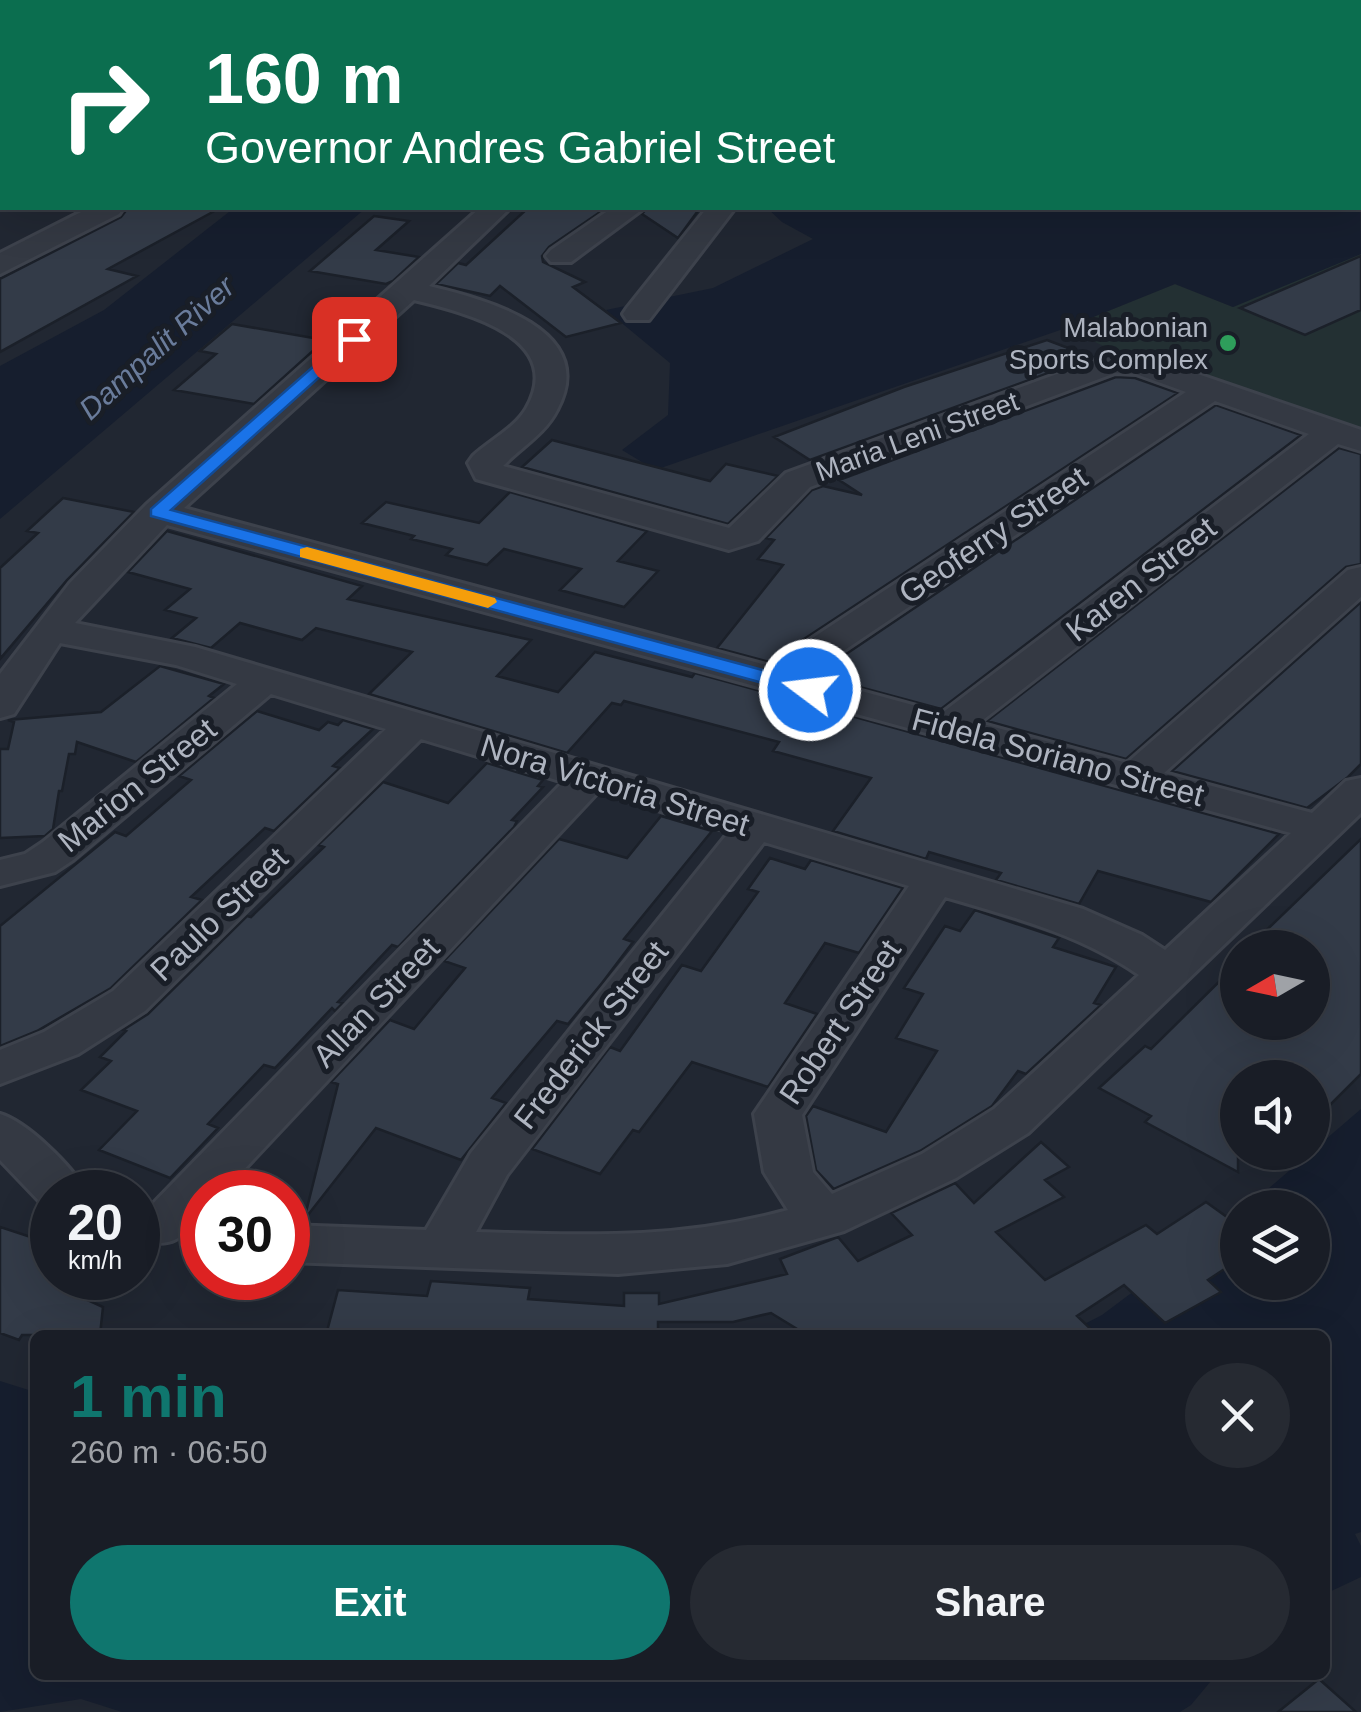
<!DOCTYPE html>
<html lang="en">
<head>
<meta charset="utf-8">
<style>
	body { margin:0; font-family:Arial,sans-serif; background:#262a32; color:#f1f3f6; height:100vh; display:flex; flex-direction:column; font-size:38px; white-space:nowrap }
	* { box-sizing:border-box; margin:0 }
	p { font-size:32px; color:#9fa2a7 }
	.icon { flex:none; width:55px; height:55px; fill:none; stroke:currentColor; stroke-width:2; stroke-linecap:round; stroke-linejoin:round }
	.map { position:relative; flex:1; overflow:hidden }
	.panel { position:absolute; left:30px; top:1330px; width:1300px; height:350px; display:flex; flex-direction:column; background:#191d26; border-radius:15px; box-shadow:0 10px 40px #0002,0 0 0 2px #373b43 }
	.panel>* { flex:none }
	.top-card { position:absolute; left:0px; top:0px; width:1362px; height:210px; box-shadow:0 10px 40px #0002,0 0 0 2px #373b43; background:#0b6e4f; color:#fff; overflow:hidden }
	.needle { width:65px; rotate:261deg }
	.buttons { position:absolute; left:1220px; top:930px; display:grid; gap:20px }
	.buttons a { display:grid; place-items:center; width:110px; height:110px; border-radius:50%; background:#191d26; box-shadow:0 10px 40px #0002,0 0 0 2px #373b43; font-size:50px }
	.speed { position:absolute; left:30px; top:1170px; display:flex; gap:20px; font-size:50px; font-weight:700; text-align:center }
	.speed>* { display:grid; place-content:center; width:130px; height:130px; border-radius:50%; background:#191d26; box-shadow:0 10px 40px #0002,0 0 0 2px #373b43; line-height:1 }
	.speed small { font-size:25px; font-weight:400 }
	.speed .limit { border:15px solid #d22; background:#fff; color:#111 }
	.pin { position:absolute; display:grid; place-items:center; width:85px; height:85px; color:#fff; margin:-42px; border-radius:20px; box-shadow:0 5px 15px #0006 }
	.me { position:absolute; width:110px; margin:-55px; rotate:285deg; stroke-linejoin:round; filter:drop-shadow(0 0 8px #0008) }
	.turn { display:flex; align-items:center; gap:35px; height:210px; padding:0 40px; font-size:45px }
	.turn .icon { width:130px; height:130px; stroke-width:2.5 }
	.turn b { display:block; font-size:70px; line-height:85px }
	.round { display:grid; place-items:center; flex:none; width:105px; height:105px; border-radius:52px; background:#262a32 }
	.headline { display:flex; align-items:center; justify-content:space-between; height:170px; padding:0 40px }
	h1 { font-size:60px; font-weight:700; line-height:75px; color:#0f766e }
	.primary-button { display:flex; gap:20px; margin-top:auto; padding:20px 40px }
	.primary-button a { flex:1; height:115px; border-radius:60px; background:#0f766e; color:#fff; font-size:40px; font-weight:700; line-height:115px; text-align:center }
	.primary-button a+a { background:#262a32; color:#f1f3f6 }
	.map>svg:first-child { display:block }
	.green { fill:#233033 }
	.water { fill:#161e2e }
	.building { fill:#333b48; stroke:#1b2029; stroke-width:2.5 }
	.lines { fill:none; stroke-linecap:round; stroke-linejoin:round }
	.street-casing { stroke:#3d424c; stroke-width:6 }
	.secondary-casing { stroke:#3d424c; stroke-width:5 }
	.street { fill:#343943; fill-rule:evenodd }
	.secondary { fill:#424855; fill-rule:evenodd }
	.route { fill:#1a73e8; stroke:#114b97; stroke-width:2.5 }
	.slow { fill:#f59e0b }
	.leisure-dot { fill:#2e9e5b; stroke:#191e27; stroke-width:4 }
	.labels { text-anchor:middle; stroke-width:10; stroke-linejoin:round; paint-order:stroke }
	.far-poi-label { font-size:28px; fill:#aeb4c0; stroke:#191e27; text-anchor:end }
	.far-street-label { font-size:28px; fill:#aeb4c0; stroke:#191e27 }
	.far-water-label { font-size:30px; font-style:italic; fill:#6a7c9b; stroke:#191e27 }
	.street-label { font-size:32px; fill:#aeb4c0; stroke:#191e27 }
</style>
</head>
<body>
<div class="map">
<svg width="1361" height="1712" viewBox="0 0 1361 1712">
	<rect width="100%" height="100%" fill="#212732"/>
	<path class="green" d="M1361 254V437L1126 357 1066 328 1175 284 1233 307Z"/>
	<path class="water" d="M234 208H366L0 519V366L104 310Z
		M767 208 1360 207 1361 254 1233 307 1175 284 1066 328 655 470 622 450 668 415 670 363 606 310 713 288 813 239 782 222Z
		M1361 1109V1532L1355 1534 1361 1546V1577L1325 1594V1335H1063L1102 1315 1237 1214 1238 1282H1312V1208L1247 1207Z
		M0 1381 35 1392V1675H1216L1191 1705 1180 1712H122L81 1699 0 1712Z"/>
	<path class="building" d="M128 208H220L108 269 137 276 0 352V279L121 217Z
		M528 208H606L549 247 542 256 543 262 585 282 573 287 621 323 566 337 500 286 490 296 436 284 458 263 466 265Z
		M647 208H700L678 238 642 214Z
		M374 216 409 221 376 250 419 257 393 281 386 284 310 271Z
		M1361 256V310L1305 335 1240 308Z
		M232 324 325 340 254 404 174 390 216 354 200 351Z
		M1047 340 1092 357 810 460 774 437 904 387Z
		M1116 377 1135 378 1178 393 769 662 717 648 783 565 758 559 774 540 766 538 812 490 823 486 862 495 839 480Z
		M1216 405 1301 435 941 709 815 675Z
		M552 440 710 481 726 464 778 476 728 524 522 467Z
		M1339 448 1361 454V564L1346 567 1126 759 987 721Z
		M510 492 647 531 618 561 658 571 624 607 560 590 581 569 504 549 487 565 446 555 452 549 411 539 414 536 362 523 386 502 479 523Z
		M63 498 134 512 67 580 0 659V568L38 533 27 531Z
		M167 531 362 586 348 599 531 640 497 676 558 692 595 652 692 677 695 673 1279 834 1211 902 1098 871 1079 904 996 880 1001 873 929 852 926 859 833 831 871 778 773 751 779 742 624 701 621 705 612 703 567 753 369 694 412 652 316 628 302 640 240 623 211 648 172 638 196 618 165 610 190 589 128 572Z
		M1361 602V764L1348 777 1307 808 1172 771Z
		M160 666 224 684 209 696 214 698 136 762 77 742 75 754H69L62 791H59L53 829 45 836 0 838V749H8L14 722 8 720 101 712Z
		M257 711 319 730 328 722 338 725 343 720 373 729 333 766 340 768 274 831 265 828 191 897 202 900 111 988 37 1031 0 1046V926L115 832 126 836 191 780 179 776Z
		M487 763 543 780 538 786 543 787 512 820 517 821 514 827 398 947 392 945 338 1002 343 1003 335 1011 332 1008 275 1068 264 1065 208 1124 218 1128 170 1178 99 1150 137 1111 81 1090 111 1061 100 1057 126 1031 123 1030 148 1014 247 916 251 917 324 847 318 845 383 782 448 803Z
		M661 816 712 831 624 939 633 942 602 983 568 1024 557 1021 492 1098 506 1103 461 1160 376 1128 304 1220 338 1084 331 1082 390 1020 414 1029 465 968 444 961 559 839 627 858Z
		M1361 839V1074L1312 1123V1078H1238V1172L1145 1122 1151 1116 1099 1088 1145 1046 1151 1049 1238 963V1022H1312V948H1248Z
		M770 858 805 869 811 860 903 888 859 953 825 943 785 1003 817 1014 768 1087 692 1062 639 1132 633 1130 600 1174 532 1149 610 1047 620 1051 682 965 701 971 758 892 748 889Z
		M975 910 1059 938 1053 947 1116 967 1094 1003 1101 1005 1026 1074 1018 1071 992 1106 920 1151 834 1189 816 1170 806 1116 813 1106 886 1132 937 1051 896 1038 923 994 904 988 945 926 960 931Z
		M1041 1142 1069 1167 1045 1180 1064 1197 996 1232 1045 1280 1146 1225 1157 1234 1206 1202 1238 1225V1260L1208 1280 1221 1292 1165 1323 1124 1285 1077 1316 1097 1335H807L771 1313 733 1322H658V1333L645 1335H326L338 1290 427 1296 431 1281 530 1288 528 1299 624 1306V1293H659V1304L787 1274 780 1259 838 1237 858 1261 912 1235 891 1213 955 1183 974 1203Z
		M0 1227 52 1244V1278H69L61 1288 103 1307 100 1335H22L19 1340 0 1333Z
		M1319 1679 1356 1712H1278Z"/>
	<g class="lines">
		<defs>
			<path id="street" d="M977 0H1001L1002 2H979Z
				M1070 0H1094L1096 2H1072Z
				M1199 0H1224L1226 2H1201Z
				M2 80V96L0 97V81Z
				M1360 135H1361V152H1360Z
				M89 208H123L119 214 0 274V253Z
				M480 208H510L429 286C486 300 600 329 557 410 545 434 520 448 503 466L729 528 786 473 1112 354 1151 358 1361 430V451L1338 444 979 723 1127 763 1348 570 1361 567V597L1164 773 1312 813 1346 781 1361 778V813L1028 1133 956 1178 844 1231 727 1264 618 1274 288 1262V1225L426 1230 471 1153 729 832 598 792 223 1192H202V1215C183 1236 173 1249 143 1240L138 1230 143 1214 563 782 421 739 145 1011 78 1054 0 1084V1050L44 1032 113 991 386 729 271 694 73 860 55 872 0 886V860L25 854 43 842 237 684 176 665 60 643 14 714 0 718V674L70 583 146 505ZM414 300C463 312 568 337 526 409 515 428 489 441 473 456L468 463 476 479 729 550 758 541 810 487 1115 373 1136 374 1186 392 770 666 184 508ZM1215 401 1309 434 942 713 806 676ZM167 525 1291 833 1165 950 1142 935 1083 909 195 647 75 623ZM764 842 909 886 754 1114 764 1172 788 1210C678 1240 588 1235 476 1232L507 1175ZM945 897C1013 917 1080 934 1139 975L994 1109 922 1154 832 1194 813 1172 802 1115Z
				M612 208H644L571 262H551L546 256 551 250Z
				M707 208H735L649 320H627L623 314 627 308Z
				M0 1114C27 1122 73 1167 86 1192H52V1207L43 1205 0 1160Z"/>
			<path id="secondary" d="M1360 71H1361V91H1360Z"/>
		</defs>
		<use href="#street" class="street-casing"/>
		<use href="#secondary" class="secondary-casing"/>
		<use href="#street" class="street"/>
		<use href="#secondary" class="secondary"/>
	</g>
	<path class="route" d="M348 336 362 339 171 510 818 685 821 690 818 694H803L151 516V509Z"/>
	<path class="slow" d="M307 547 495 598 497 602 488 608 300 557V549Z"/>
	<circle class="leisure-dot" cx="1228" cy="343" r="10"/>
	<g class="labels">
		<g class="far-poi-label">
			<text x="1208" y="337">Malabonian<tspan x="1208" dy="32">Sports Complex</tspan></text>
		</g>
		<g class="far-street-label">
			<text transform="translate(917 436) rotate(-20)" y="10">Maria Leni Street</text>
		</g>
		<g class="far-water-label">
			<text transform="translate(157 348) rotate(-42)" y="10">Dampalit River</text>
		</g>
		<g class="street-label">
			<text transform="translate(993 535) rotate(-34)" y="11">Geoferry Street</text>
			<text transform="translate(1141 579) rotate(-38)" y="11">Karen Street</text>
			<text transform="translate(1058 757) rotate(15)" y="11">Fidela Soriano Street</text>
			<text transform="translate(137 785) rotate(-39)" y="11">Marion Street</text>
			<text transform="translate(615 785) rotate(17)" y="11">Nora Victoria Street</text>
			<text transform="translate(219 914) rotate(-44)" y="11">Paulo Street</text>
			<text transform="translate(376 1002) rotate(-46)" y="11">Allan Street</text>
			<text transform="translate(840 1022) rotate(-56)" y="11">Robert Street</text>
			<text transform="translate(591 1035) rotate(-52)" y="11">Frederick Street</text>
		</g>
	</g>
</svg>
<div class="buttons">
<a><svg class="needle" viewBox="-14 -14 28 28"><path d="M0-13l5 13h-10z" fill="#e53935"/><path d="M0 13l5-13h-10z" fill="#9fa2a7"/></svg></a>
<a><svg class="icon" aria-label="sound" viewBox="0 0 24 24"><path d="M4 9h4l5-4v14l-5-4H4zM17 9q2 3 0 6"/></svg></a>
<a><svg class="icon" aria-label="layers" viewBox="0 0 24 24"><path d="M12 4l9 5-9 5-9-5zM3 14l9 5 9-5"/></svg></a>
</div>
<div class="speed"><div>20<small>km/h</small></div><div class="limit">30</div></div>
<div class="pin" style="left:354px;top:339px;background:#d93025"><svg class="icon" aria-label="arrive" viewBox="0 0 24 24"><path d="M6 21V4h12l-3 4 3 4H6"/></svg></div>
<svg class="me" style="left:810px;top:690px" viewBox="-20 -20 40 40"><circle r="17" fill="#1a73e8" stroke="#fff" stroke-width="3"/><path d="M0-11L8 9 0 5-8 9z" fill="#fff"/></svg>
<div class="top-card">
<div class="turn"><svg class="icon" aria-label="right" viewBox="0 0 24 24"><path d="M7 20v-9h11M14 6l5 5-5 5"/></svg><div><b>160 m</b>Governor Andres Gabriel Street</div></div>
</div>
<section class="panel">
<div class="headline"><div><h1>1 min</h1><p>260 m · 06:50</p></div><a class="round"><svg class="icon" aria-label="close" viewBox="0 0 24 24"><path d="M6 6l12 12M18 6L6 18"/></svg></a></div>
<div class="primary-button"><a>Exit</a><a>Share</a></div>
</section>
</div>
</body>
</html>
